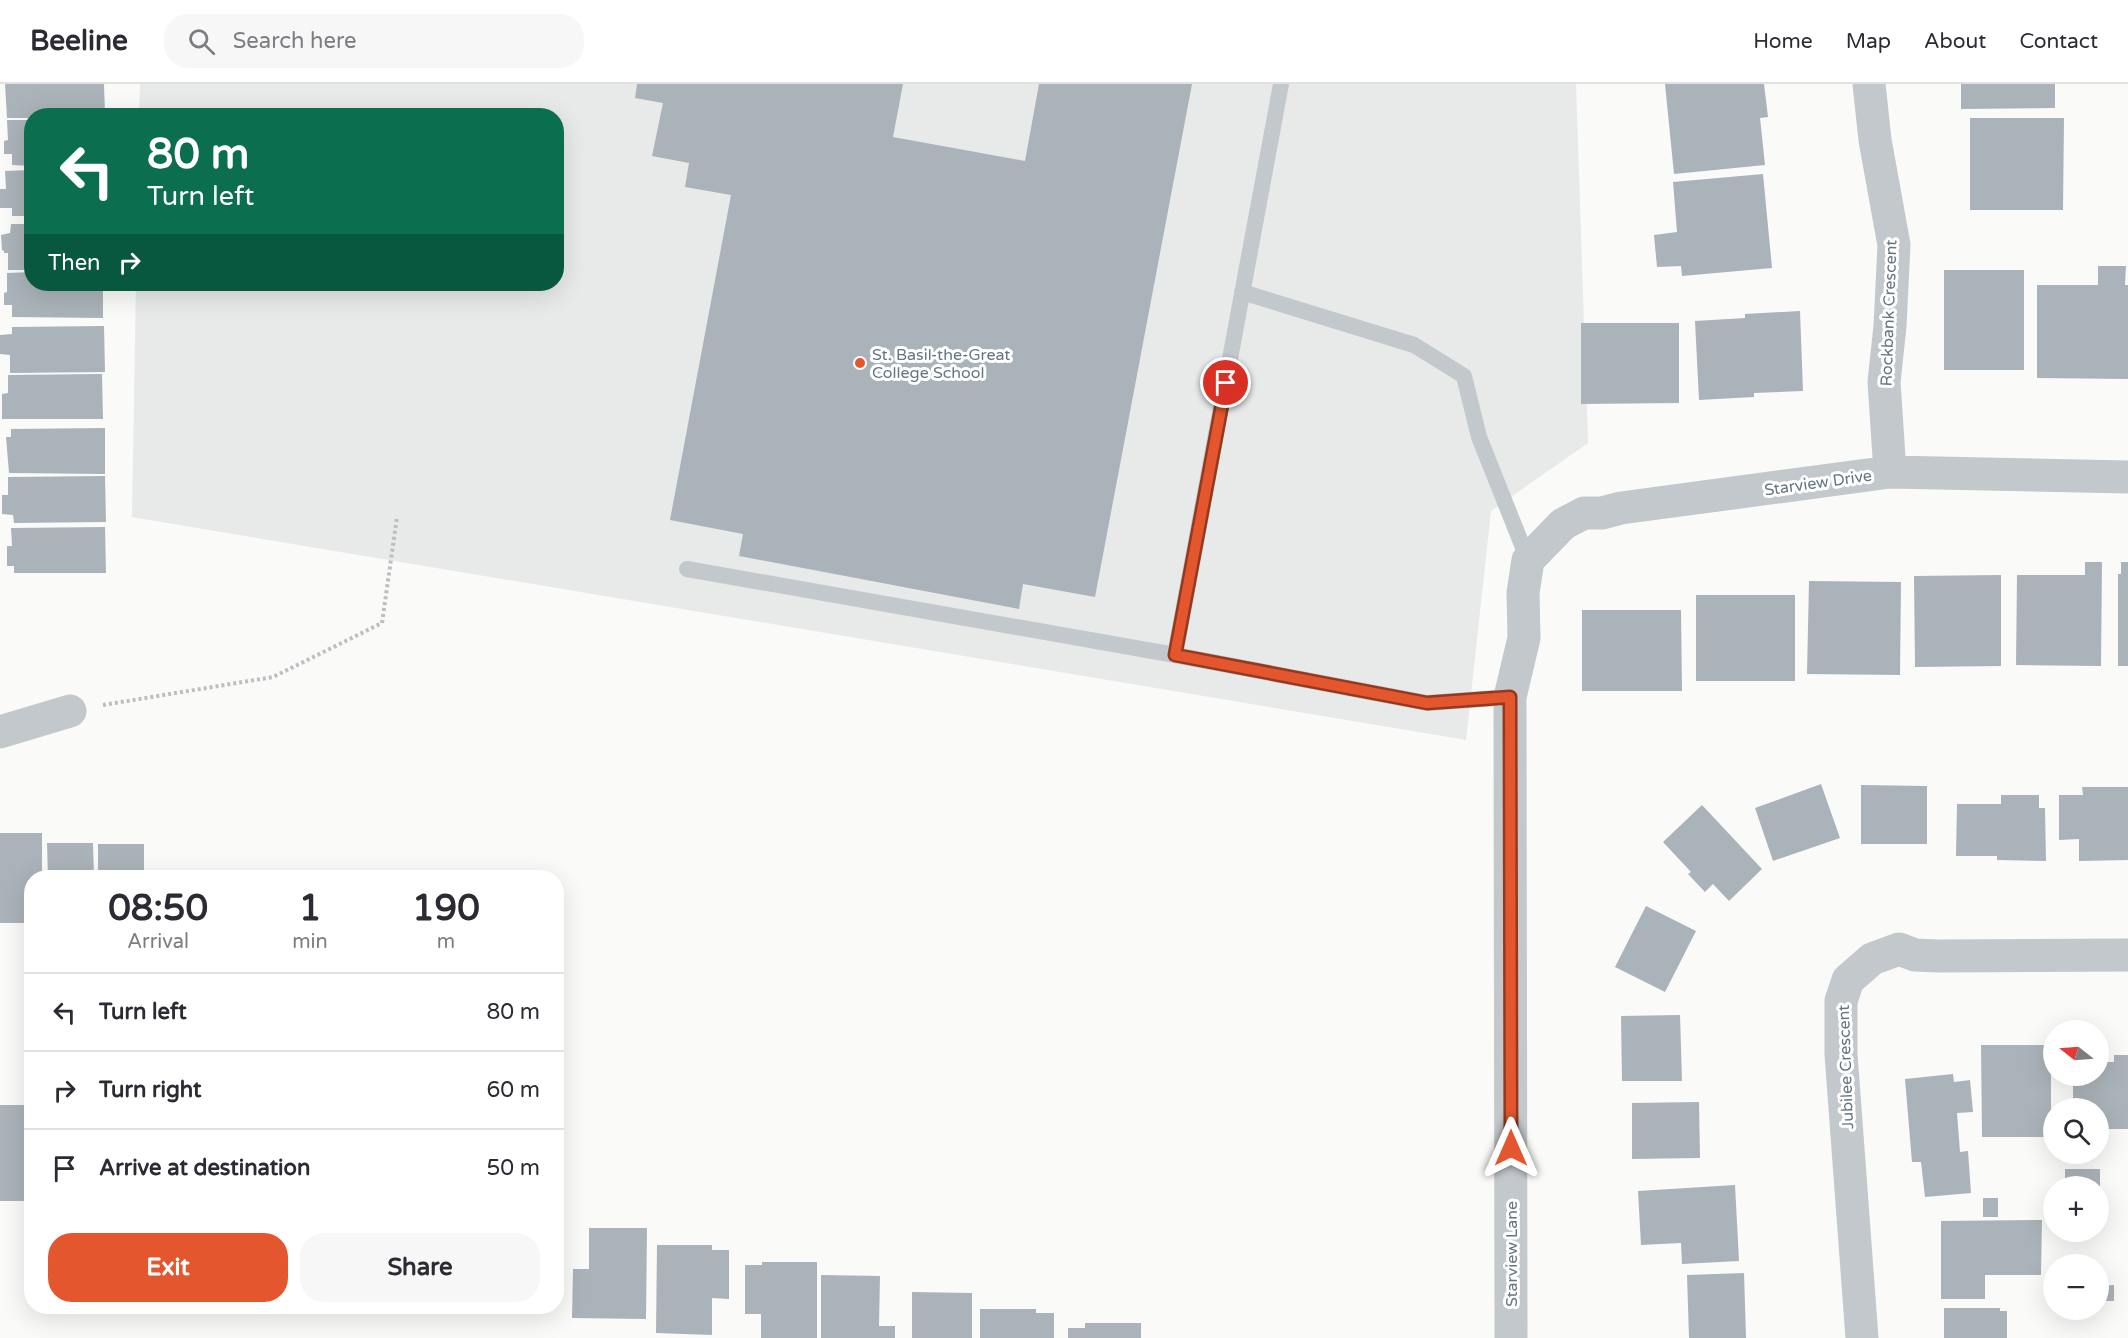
<!DOCTYPE html>
<html lang="en">
<head>
<meta charset="utf-8">
<style>
	body { margin:0; font-family:"Varela Round",sans-serif; background:#f7f7f7; color:#2b2b33; height:100vh; display:flex; flex-direction:column; font-size:22px; white-space:nowrap }
	* { box-sizing:border-box; margin:0 }
	p { font-size:20px; color:#7c7c81 }
	.icon { flex:none; width:33px; height:33px; fill:none; stroke:currentColor; stroke-width:2; stroke-linecap:round; stroke-linejoin:round }
	.map { position:relative; flex:1; overflow:hidden }
	.side { position:absolute; left:24px; top:786px; width:540px; height:444px; display:flex; flex-direction:column; background:#fff; border-radius:24px; box-shadow:0 6px 24px #0002 }
	.side>* { flex:none }
	.hud { position:absolute; left:24px; top:24px; width:540px; height:183px; border-radius:24px; box-shadow:0 6px 24px #0002; background:#0b6e4f; color:#fff; overflow:hidden }
	.needle { width:39px; rotate:287deg }
	.fabs { position:absolute; left:2043px; top:936px; display:grid; gap:12px }
	.fabs a { display:grid; place-items:center; width:66px; height:66px; border-radius:50%; background:#fff; box-shadow:0 6px 24px #0002; font-size:30px }
	.pin { position:absolute; display:grid; place-items:center; width:51px; height:51px; color:#fff; margin:-26px; border:3px solid #fff; border-radius:50%; box-shadow:0 2px 6px #0007 }
	.me { position:absolute; width:66px; margin:-33px; rotate:0deg; stroke-linejoin:round; filter:drop-shadow(0 0 4px #0008) }
	.turn { display:flex; align-items:center; gap:21px; height:126px; padding:0 24px; font-size:27px }
	.turn .icon { width:78px; height:78px; stroke-width:2.5 }
	.turn b { display:block; font-size:42px; line-height:51px }
	.then { display:flex; align-items:center; height:57px; padding:0 24px; background:#0003; gap:12px; font-size:22px }
	.eta { display:flex; justify-content:space-evenly; align-items:center; height:102px; text-align:center }
	.eta b { font-size:36px; font-weight:700; line-height:42px }
	.primary-button { display:flex; gap:12px; margin-top:auto; padding:12px 24px }
	.primary-button a { flex:1; height:69px; border-radius:24px; background:#e4572e; color:#fff; font-size:24px; font-weight:700; line-height:69px; text-align:center }
	.primary-button a+a { background:#f7f7f7; color:#2b2b33 }
	ul { padding:0; list-style:none }
	li { display:flex; align-items:center; gap:18px; height:78px; padding:0 24px; border-top:2px solid #e1e1e2 }
	li div { flex:1 }
	li b { display:block; font-size:22px }
	li em { font-style:normal }
	header { display:flex; align-items:center; gap:36px; box-sizing:border-box; height:84px; padding:0 30px; background:#fff; border-bottom:2px solid #e1e1e2 }
	header strong { font-size:28px }
	nav { display:flex; gap:33px; margin-inline-start:auto; font-size:21px }
	.search { width:420px; height:54px; background:#f7f7f7; display:flex; align-items:center; gap:15px; box-sizing:border-box; padding:0 21px; border-radius:24px; color:#7c7c81; font-size:22px }
	.map>svg:first-child { display:block }
	.built { fill:#e8e9e9 }
	.building { fill:#aab3b9 }
	.lines { fill:none; stroke-linecap:round; stroke-linejoin:round }
	.path { stroke:#bbbfc2; stroke-width:4; stroke-dasharray:3 3; stroke-linecap:butt }
	.lane { stroke:#c3c8cc; stroke-width:16 }
	.street { stroke:#c3c8cc; stroke-width:33 }
	.route-casing { stroke:#94391e; stroke-width:15 }
	.route { stroke:#e4572e; stroke-width:10 }
	.poi-dot { fill:#e4572e; stroke:#fff; stroke-width:2 }
	.labels { text-anchor:middle; stroke-width:6; stroke-linejoin:round; paint-order:stroke }
	.street-label { font-size:16px; fill:#657683; stroke:#fff }
	.poi-label { font-size:16px; fill:#657683; stroke:#fff; text-anchor:start }
</style>
</head>
<body>
<header>
<strong>Beeline</strong>
<div class="search"><svg class="icon" aria-label="search" viewBox="0 0 24 24"><circle cx="10" cy="10" r="6"/><path d="M15 15l6 6"/></svg>Search here</div>
<nav><a>Home</a><a>Map</a><a>About</a><a>Contact</a></nav>
</header>
<div class="map">
<svg width="2128" height="1254" viewBox="0 0 2128 1254">
	<rect width="100%" height="100%" fill="#fafaf8"/>
	<path class="built" d="M140 0H1576L1588 359 1491 427 1466 656 132 433 136 200H556V32L139 31Z"/>
	<path class="building" d="M5 0H104L105 32H32V34H7Z
		M637 0H903L893 53 1025 77 1039 0H1192L1095 513 1023 500 1019 525 739 472 743 450 670 436 731 111 685 103 689 79 652 72 663 19 635 14Z
		M1665 0H1764L1768 33 1760 34 1765 81 1674 90Z
		M1961 0H2055V24L1961 25Z
		M1970 34H2064L2063 126H1970Z
		M7 36H32V82L12 81V70H4V57L8 56Z
		M32 86V132H12V124H0V105H6L5 87Z
		M1763 90 1772 184 1682 192 1681 182 1657 183 1654 151 1677 148 1673 98Z
		M11 140H32V186H8V169H4V167L2 166 1 151 10 149Z
		M2098 182H2126L2125 201H2128V295L2037 294V201H2098Z
		M1944 186H2024V286H1944Z
		M32 188V200H103V234L12 233V221H4V209L7 208V189Z
		M1800 227 1803 307 1754 309V313L1699 316 1695 237 1745 234V230Z
		M1581 239H1679V319L1581 320Z
		M104 242 105 288 10 289V271L0 270V251L12 250V243Z
		M102 290 103 335H2V310L8 309V291Z
		M105 344V390L9 389 6 353H11V345Z
		M105 392 106 438 14 439 13 431 2 430V411H8V393Z
		M105 443 106 489H14V482H7V462H12L11 444Z
		M2085 478H2102L2101 582 2016 581 2017 491H2085Z
		M2121 478H2128V582H2118V490H2121Z
		M2001 491V582L1915 583 1914 492Z
		M1809 497 1901 498 1900 591 1807 590Z
		M1696 511H1795V597H1696Z
		M1582 526H1681L1682 607H1582Z
		M1821 700 1840 754 1773 777 1755 724Z
		M1861 701 1927 702V760H1861Z
		M2082 703H2128V776L2079 777V755L2059 756V711H2083Z
		M2001 711H2039V724H2045L2046 777 1997 776V772H1956L1957 720H2001Z
		M1702 721 1762 785 1729 817 1713 800 1705 808 1688 790 1691 788 1663 758Z
		M0 749H42V794H32V839H0Z
		M47 759H93L94 794H48Z
		M98 760H144V794H98Z
		M1646 822 1696 847 1665 908 1615 883Z
		M1680 931 1682 997H1622L1621 932Z
		M1981 961H2051V1053H1982Z
		M2114 971H2128V1045H2098V1024H2073V992H2098V973H2101V978H2114Z
		M1953 990 1954 998 1970 996 1973 1028 1957 1029 1960 1068 1968 1067 1971 1109 1925 1113 1921 1078H1912L1905 995Z
		M1699 1018 1700 1074 1632 1075V1019Z
		M0 1021H32V1073H27V1117H0Z
		M2065 1085H2100V1102H2065Z
		M1735 1101 1739 1177 1682 1180 1681 1159 1641 1161 1638 1107Z
		M1983 1114H1998V1133H1983Z
		M2042 1136 2041 1191H1985V1215H1941V1137Z
		M589 1144H647L646 1235 572 1234 573 1185H589Z
		M657 1161H712V1166H729V1215L712 1214V1251L656 1249Z
		M762 1178H817V1254H761V1230H745V1181H762Z
		M556 1180H560V1218H556Z
		M1744 1189 1746 1254H1689L1687 1191Z
		M821 1191 880 1192 879 1242H895V1254H821Z
		M2114 1201V1217H2098V1202Z
		M912 1208 972 1209V1254H912Z
		M1944 1224H2000V1227H2007V1254H1944Z
		M980 1225H1036V1229H1054V1254H980Z
		M1085 1239H1141V1254H1068V1244H1085Z"/>
	<g class="lines">
		<path class="path" d="M103 621 273 593 382 539 397 433"/>
		<path class="lane" d="M1242 208 1414 261 1464 292 1479 353 1528 476
			M687 485 1175 571 1427 619 1510 613
			M1175 571 1281 0"/>
		<path class="street" d="M1869 0 1875 56 1894 161 1890 242 1884 298 1890 388
			M0 648 70 627
			M1511 1254 1510 613 1524 554 1523 509 1528 476 1563 440 1584 429H1602L1621 424 1890 388 2128 393
			M1862 1254 1841 970V917L1848 896 1872 875 1899 865 1915 871 1938 872 2128 871"/>
	</g>
	<g class="lines">
		<defs>
			<path id="route" d="M1226 299 1175 571 1427 619 1510 613 1511 1064"/>
		</defs>
		<use href="#route" class="route-casing"/>
		<use href="#route" class="route"/>
	</g>
	<circle class="poi-dot" cx="860" cy="279" r="6"/>
	<g class="labels">
		<g class="street-label">
			<text transform="translate(1888 229) rotate(-88)" y="6">Rockbank Crescent</text>
			<text transform="translate(1818 398) rotate(-8)" y="6">Starview Drive</text>
			<text transform="translate(1845 983) rotate(-92)" y="6">Jubilee Crescent</text>
			<text transform="translate(1511 1170) rotate(-90)" y="6">Starview Lane</text>
		</g>
		<g class="poi-label">
			<text x="872" y="276">St. Basil-the-Great<tspan x="872" dy="18">College School</tspan></text>
		</g>
	</g>
</svg>
<div class="fabs">
<a><svg class="needle" viewBox="-14 -14 28 28"><path d="M0-13l5 13h-10z" fill="#e53935"/><path d="M0 13l5-13h-10z" fill="#7c7c81"/></svg></a>
<a><svg class="icon" aria-label="search" viewBox="0 0 24 24"><circle cx="10" cy="10" r="6"/><path d="M15 15l6 6"/></svg></a>
<a>+</a>
<a>−</a>
</div>
<div class="pin" style="left:1226px;top:299px;background:#d93025"><svg class="icon" aria-label="arrive" viewBox="0 0 24 24"><path d="M6 21V4h12l-3 4 3 4H6"/></svg></div>
<svg class="me" style="left:1511px;top:1064px" viewBox="-20 -20 40 40"><path d="M0-17L14 15 0 8-14 15z" fill="#e4572e" stroke="#fff" stroke-width="4"/></svg>
<div class="hud">
<div class="turn"><svg class="icon" aria-label="left" viewBox="0 0 24 24"><path d="M17 20v-9H6M10 6l-5 5 5 5"/></svg><div><b>80 m</b>Turn left</div></div>
<div class="then">Then<svg class="icon" aria-label="right" viewBox="0 0 24 24"><path d="M7 20v-9h11M14 6l5 5-5 5"/></svg></div>
</div>
<section class="side">
<div class="eta">
<div><b>08:50</b><p>Arrival</p></div>
<div><b>1</b><p>min</p></div>
<div><b>190</b><p>m</p></div>
</div>
<ul>
<li><svg class="icon" aria-label="left" viewBox="0 0 24 24"><path d="M17 20v-9H6M10 6l-5 5 5 5"/></svg><div><b>Turn left</b></div><em>80 m</em></li>
<li><svg class="icon" aria-label="right" viewBox="0 0 24 24"><path d="M7 20v-9h11M14 6l5 5-5 5"/></svg><div><b>Turn right</b></div><em>60 m</em></li>
<li><svg class="icon" aria-label="arrive" viewBox="0 0 24 24"><path d="M6 21V4h12l-3 4 3 4H6"/></svg><div><b>Arrive at destination</b></div><em>50 m</em></li>
</ul>
<div class="primary-button"><a>Exit</a><a>Share</a></div>
</section>
</div>
</body>
</html>
